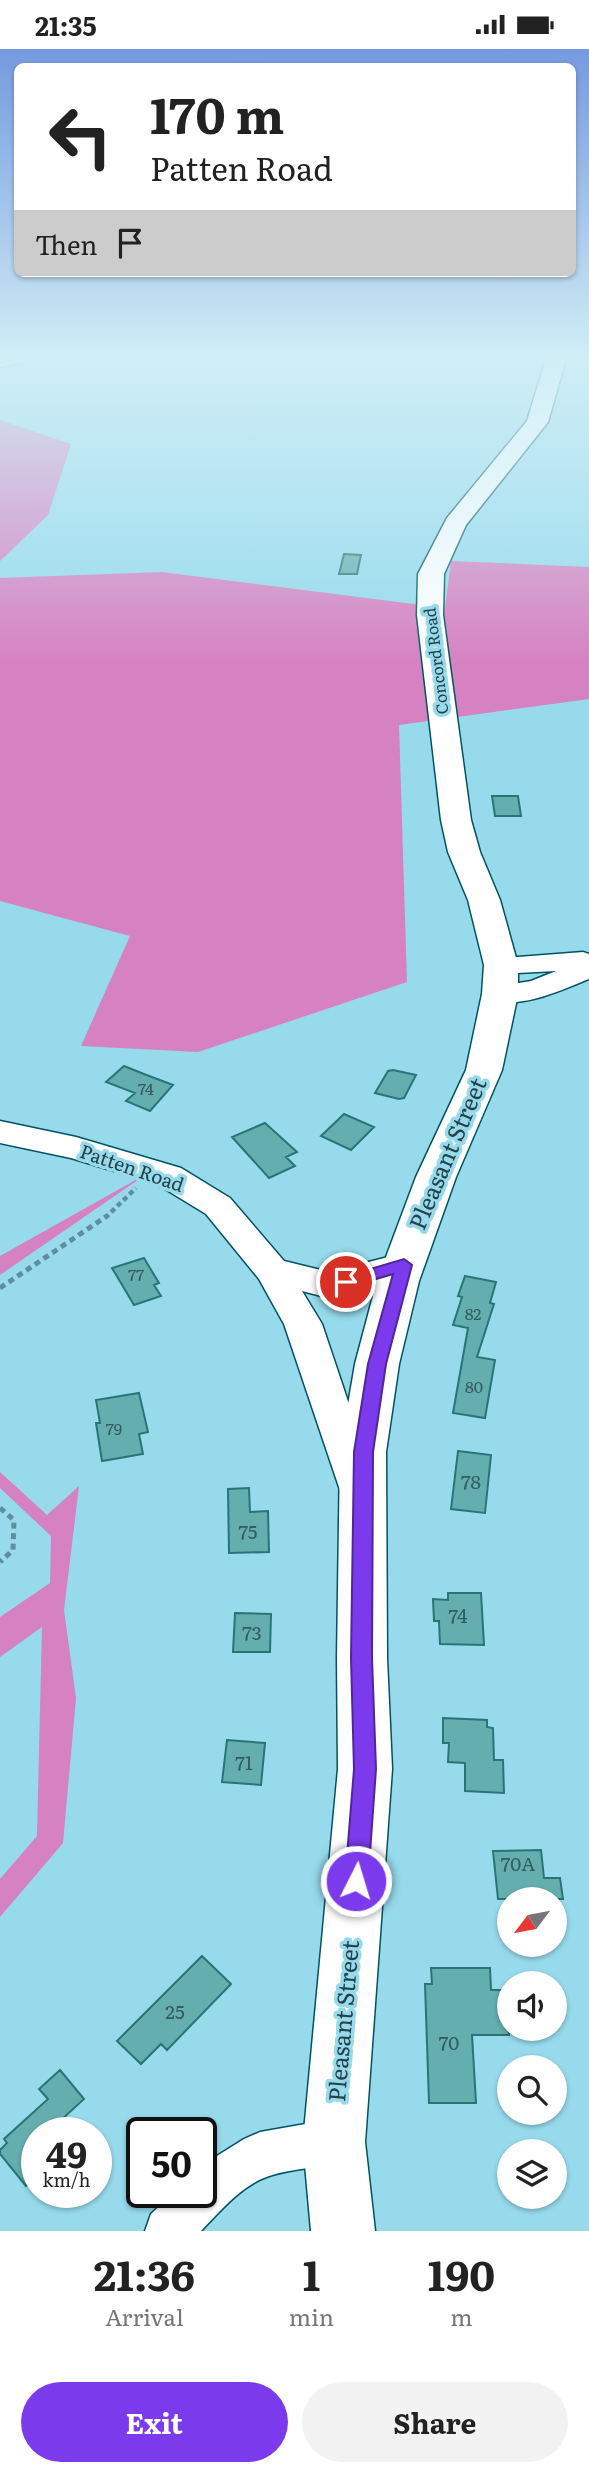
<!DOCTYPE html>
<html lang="en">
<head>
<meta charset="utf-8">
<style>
	body { margin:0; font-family:Literata,serif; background:#f2f2f2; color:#222; height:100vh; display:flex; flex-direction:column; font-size:26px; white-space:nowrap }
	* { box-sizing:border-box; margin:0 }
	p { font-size:23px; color:#767676 }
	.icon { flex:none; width:38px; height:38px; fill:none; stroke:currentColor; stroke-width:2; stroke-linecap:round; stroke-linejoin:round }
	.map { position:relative; height:2182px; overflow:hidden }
	.panel { display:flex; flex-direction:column; background:#fff; flex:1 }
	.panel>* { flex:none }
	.hud { position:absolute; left:14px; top:14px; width:562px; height:214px; border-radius:10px; box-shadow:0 2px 5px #0004; background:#fff; color:#222; overflow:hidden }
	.needle { width:46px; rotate:238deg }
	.buttons { position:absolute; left:497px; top:1838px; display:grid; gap:14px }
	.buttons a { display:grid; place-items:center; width:70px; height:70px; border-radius:50%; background:#fff; box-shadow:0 2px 5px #0004; font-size:35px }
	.speed { position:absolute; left:21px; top:2068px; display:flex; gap:14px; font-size:35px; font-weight:700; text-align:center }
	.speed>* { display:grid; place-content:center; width:91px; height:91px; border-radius:50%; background:#fff; box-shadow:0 2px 5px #0004; line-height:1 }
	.speed small { font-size:18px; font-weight:400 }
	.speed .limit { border:4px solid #111; border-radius:10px; background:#fff; color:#111 }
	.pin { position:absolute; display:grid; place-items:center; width:60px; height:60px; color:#fff; margin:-30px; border:4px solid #fff; border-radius:50%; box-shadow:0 2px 7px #0007 }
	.me { position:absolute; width:77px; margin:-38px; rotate:5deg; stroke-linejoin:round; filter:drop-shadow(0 0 5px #0008) }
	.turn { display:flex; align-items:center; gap:24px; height:147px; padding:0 21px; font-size:32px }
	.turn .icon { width:91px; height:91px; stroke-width:2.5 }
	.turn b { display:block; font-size:49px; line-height:60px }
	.then { display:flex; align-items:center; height:66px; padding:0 21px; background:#0003; gap:14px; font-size:26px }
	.eta { display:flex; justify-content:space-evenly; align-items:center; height:119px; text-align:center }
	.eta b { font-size:42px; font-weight:700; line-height:49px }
	.action { display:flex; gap:14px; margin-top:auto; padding:14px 21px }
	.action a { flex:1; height:80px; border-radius:42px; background:#7c3aed; color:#fff; font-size:28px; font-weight:700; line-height:80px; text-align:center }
	.action a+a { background:#f2f2f2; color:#222 }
	.status { display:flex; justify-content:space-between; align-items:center; height:49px; padding:0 35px; background:#fff; direction:ltr }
	.status svg { height:19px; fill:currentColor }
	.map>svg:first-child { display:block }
	.green { fill:#d681c1 }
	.building { fill:#65aeaf; stroke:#297576; stroke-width:2 }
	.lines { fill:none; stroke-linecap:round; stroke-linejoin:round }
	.minor-casing { stroke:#015363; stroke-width:3 }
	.tertiary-casing { stroke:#015363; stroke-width:3 }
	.secondary-casing { stroke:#015363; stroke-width:3 }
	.path-far1 { stroke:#5f8f9c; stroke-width:4.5; stroke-dasharray:5 3.5; stroke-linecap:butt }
	.path { stroke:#5f8f9c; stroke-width:5; stroke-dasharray:6 4.5; stroke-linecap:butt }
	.minor { fill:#fff; fill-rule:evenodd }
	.tertiary { fill:#fff; fill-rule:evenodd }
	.secondary { fill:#fff; fill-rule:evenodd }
	.route { fill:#7c3aed; stroke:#51269a; stroke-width:2 }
	.labels { text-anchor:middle; stroke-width:7; stroke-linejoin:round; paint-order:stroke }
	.far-street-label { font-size:16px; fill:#254149; stroke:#96daec }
	.number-label { font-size:16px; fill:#355c62 }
	.street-label { font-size:19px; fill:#254149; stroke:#96daec }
	.near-number-label { font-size:19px; fill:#355c62 }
	.near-street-label { font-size:23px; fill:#254149; stroke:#96daec }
</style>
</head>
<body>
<div class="status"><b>21:35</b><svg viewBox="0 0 49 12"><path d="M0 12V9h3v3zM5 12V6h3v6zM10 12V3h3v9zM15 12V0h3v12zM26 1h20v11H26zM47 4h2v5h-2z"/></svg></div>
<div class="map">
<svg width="589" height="2182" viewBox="0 0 589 2182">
	<rect width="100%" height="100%" fill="#96daec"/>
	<path class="green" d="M0 371 71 395 48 466 0 512Z
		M451 512 589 518V650L399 676 407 933 198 1003 81 997 130 887 0 852V529L162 523 445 559Z
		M148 1124 0 1226V1207Z
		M0 1423 47 1466 79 1437 64 1561 76 1649 63 1794 0 1868V1830L37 1787 42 1578 0 1608V1568L50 1534 51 1487 0 1439Z"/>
	<path class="building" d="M344 505 361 506 357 525H339Z
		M492 747H518L521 767H495Z
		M124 1017 144 1025 173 1036 150 1062 126 1052 135 1044 106 1033Z
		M393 1021 416 1026 404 1049 399 1050 375 1044 388 1022Z
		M344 1065 374 1078 351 1101 321 1087Z
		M265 1074 297 1103 286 1108 295 1117 269 1129 232 1088Z
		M144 1209 159 1234 154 1236 161 1247 134 1256 112 1219Z
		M465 1227 496 1233 490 1254 494 1255 477 1308 495 1311 485 1369 453 1364 468 1279 453 1276 462 1248 458 1247Z
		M139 1344 148 1383 139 1385 143 1405 102 1412 96 1374H100L96 1351Z
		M458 1402 491 1406 485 1464 451 1460Z
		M249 1439 250 1463 268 1462 269 1503 229 1504 228 1440Z
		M448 1544H481L484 1596 440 1595 439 1572H434L433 1550 448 1551Z
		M235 1564 271 1565 270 1603H233Z
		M443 1669 487 1671V1678L493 1679 494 1711H503L504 1744 465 1742V1714L448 1713 449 1694H443Z
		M227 1691 265 1694 261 1736 222 1733Z
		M541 1801 544 1829H560L563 1850H498L493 1802Z
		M202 1907 231 1935 167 2001 161 1995 141 2015 117 1992Z
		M431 1919H490L491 1941H509V1986H472L476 2054H429L425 1935H432Z
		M60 2021 84 2050 47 2084H37V2127L26 2137 0 2105V2101L7 2094 4 2090 48 2050 39 2040Z"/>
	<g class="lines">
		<defs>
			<path id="minor" d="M0 310H26L24 313 0 318Z
				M334 2070 350 2077 357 2093 350 2109C324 2120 296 2118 269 2127 242 2136 220 2162 201 2182H145L151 2165 173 2144H201V2117L244 2090 260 2083Z"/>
			<path id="tertiary" d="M583 903 589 905V930C559 942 522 960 489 951L485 945 489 939 531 932 556 922 501 925 491 922 486 916 491 910Z
				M0 1072 76 1088 181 1119 230 1149 284 1212 329 1223 404 1204 417 1207 422 1216 417 1225 329 1249 302 1242 322 1275 376 1436 370 1447 356 1452 342 1447 284 1275 259 1230 206 1165 157 1135 71 1109 0 1094Z"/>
			<path id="secondary" d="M546 310H566L548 373 466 476 444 525 443 566 471 771 480 803 500 851 518 916V945L502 1021 456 1128 419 1232 399 1315 386 1403 387 1609 392 1720 365 2093 375 2182H311L303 2093 338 1720 337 1609 340 1403 355 1315 377 1232 416 1128 466 1021 482 945 484 916 468 851 448 803 441 771 417 566 418 525 447 469 527 372Z"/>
		</defs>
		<use href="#minor" class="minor-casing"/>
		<use href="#tertiary" class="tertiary-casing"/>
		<use href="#secondary" class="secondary-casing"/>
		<path class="path-far1" d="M105 1169 136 1139"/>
		<path class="path" d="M0 1239 107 1167
			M0 1459 14 1471 13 1501 0 1513"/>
		<use href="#minor" class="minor"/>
		<use href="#tertiary" class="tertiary"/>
		<use href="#secondary" class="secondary"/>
	</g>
	<linearGradient id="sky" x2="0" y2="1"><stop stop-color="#7599e0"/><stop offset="0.5" stop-color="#d0eef6"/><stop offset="1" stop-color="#d0eef6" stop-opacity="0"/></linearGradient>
	<rect width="589" height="615" fill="url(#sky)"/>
	<path class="route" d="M404 1210 412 1216 386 1315 373 1403 372 1609 376 1720 368 1832 364 1839 356 1843 348 1839 345 1832 354 1720 351 1609 354 1403 368 1315 393 1225 346 1239 338 1233 340 1229Z"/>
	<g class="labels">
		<g class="far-street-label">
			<text transform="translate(436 612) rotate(-97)" y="6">Concord Road</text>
		</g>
		<g class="number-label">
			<text x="146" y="1046">74</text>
			<text x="136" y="1232">77</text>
			<text x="473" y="1271">82</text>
			<text x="474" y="1344">80</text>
			<text x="114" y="1386">79</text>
		</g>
		<g class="street-label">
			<text transform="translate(132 1119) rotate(19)" y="7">Patten Road</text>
		</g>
		<g class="near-number-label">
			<text x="471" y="1440">78</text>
			<text x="248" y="1490">75</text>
			<text x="458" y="1574">74</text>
			<text x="252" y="1591">73</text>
			<text x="244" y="1721">71</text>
			<text x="518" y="1822">70A</text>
			<text x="175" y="1970">25</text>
			<text x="449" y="2001">70</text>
		</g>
		<g class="near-street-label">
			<text transform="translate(448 1105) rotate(-67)" y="8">Pleasant Street</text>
			<text transform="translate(344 1972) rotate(-85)" y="8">Pleasant Street</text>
		</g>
	</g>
</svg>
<div class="buttons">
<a><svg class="needle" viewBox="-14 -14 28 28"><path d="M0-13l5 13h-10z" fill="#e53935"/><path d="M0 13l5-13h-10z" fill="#767676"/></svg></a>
<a><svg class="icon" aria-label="sound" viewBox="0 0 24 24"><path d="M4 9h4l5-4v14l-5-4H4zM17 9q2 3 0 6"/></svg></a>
<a><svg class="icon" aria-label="search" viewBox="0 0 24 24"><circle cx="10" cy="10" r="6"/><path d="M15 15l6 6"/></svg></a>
<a><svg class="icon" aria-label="layers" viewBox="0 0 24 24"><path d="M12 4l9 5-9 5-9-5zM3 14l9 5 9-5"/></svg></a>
</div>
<div class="speed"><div>49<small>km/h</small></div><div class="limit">50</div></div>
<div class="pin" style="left:346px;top:1233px;background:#d93025"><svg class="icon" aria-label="arrive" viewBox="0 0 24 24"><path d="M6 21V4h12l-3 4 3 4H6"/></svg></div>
<svg class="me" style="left:356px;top:1832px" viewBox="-20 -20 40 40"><circle r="17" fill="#7c3aed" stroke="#fff" stroke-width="3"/><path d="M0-11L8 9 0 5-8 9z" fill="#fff"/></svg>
<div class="hud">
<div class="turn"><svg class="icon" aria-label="left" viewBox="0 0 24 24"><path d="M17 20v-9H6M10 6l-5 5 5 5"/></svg><div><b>170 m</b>Patten Road</div></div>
<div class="then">Then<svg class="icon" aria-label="arrive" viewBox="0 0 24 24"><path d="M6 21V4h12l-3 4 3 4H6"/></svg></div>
</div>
</div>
<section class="panel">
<div class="eta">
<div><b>21:36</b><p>Arrival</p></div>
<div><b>1</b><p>min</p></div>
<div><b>190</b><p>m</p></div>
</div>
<div class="action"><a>Exit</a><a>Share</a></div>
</section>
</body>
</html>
